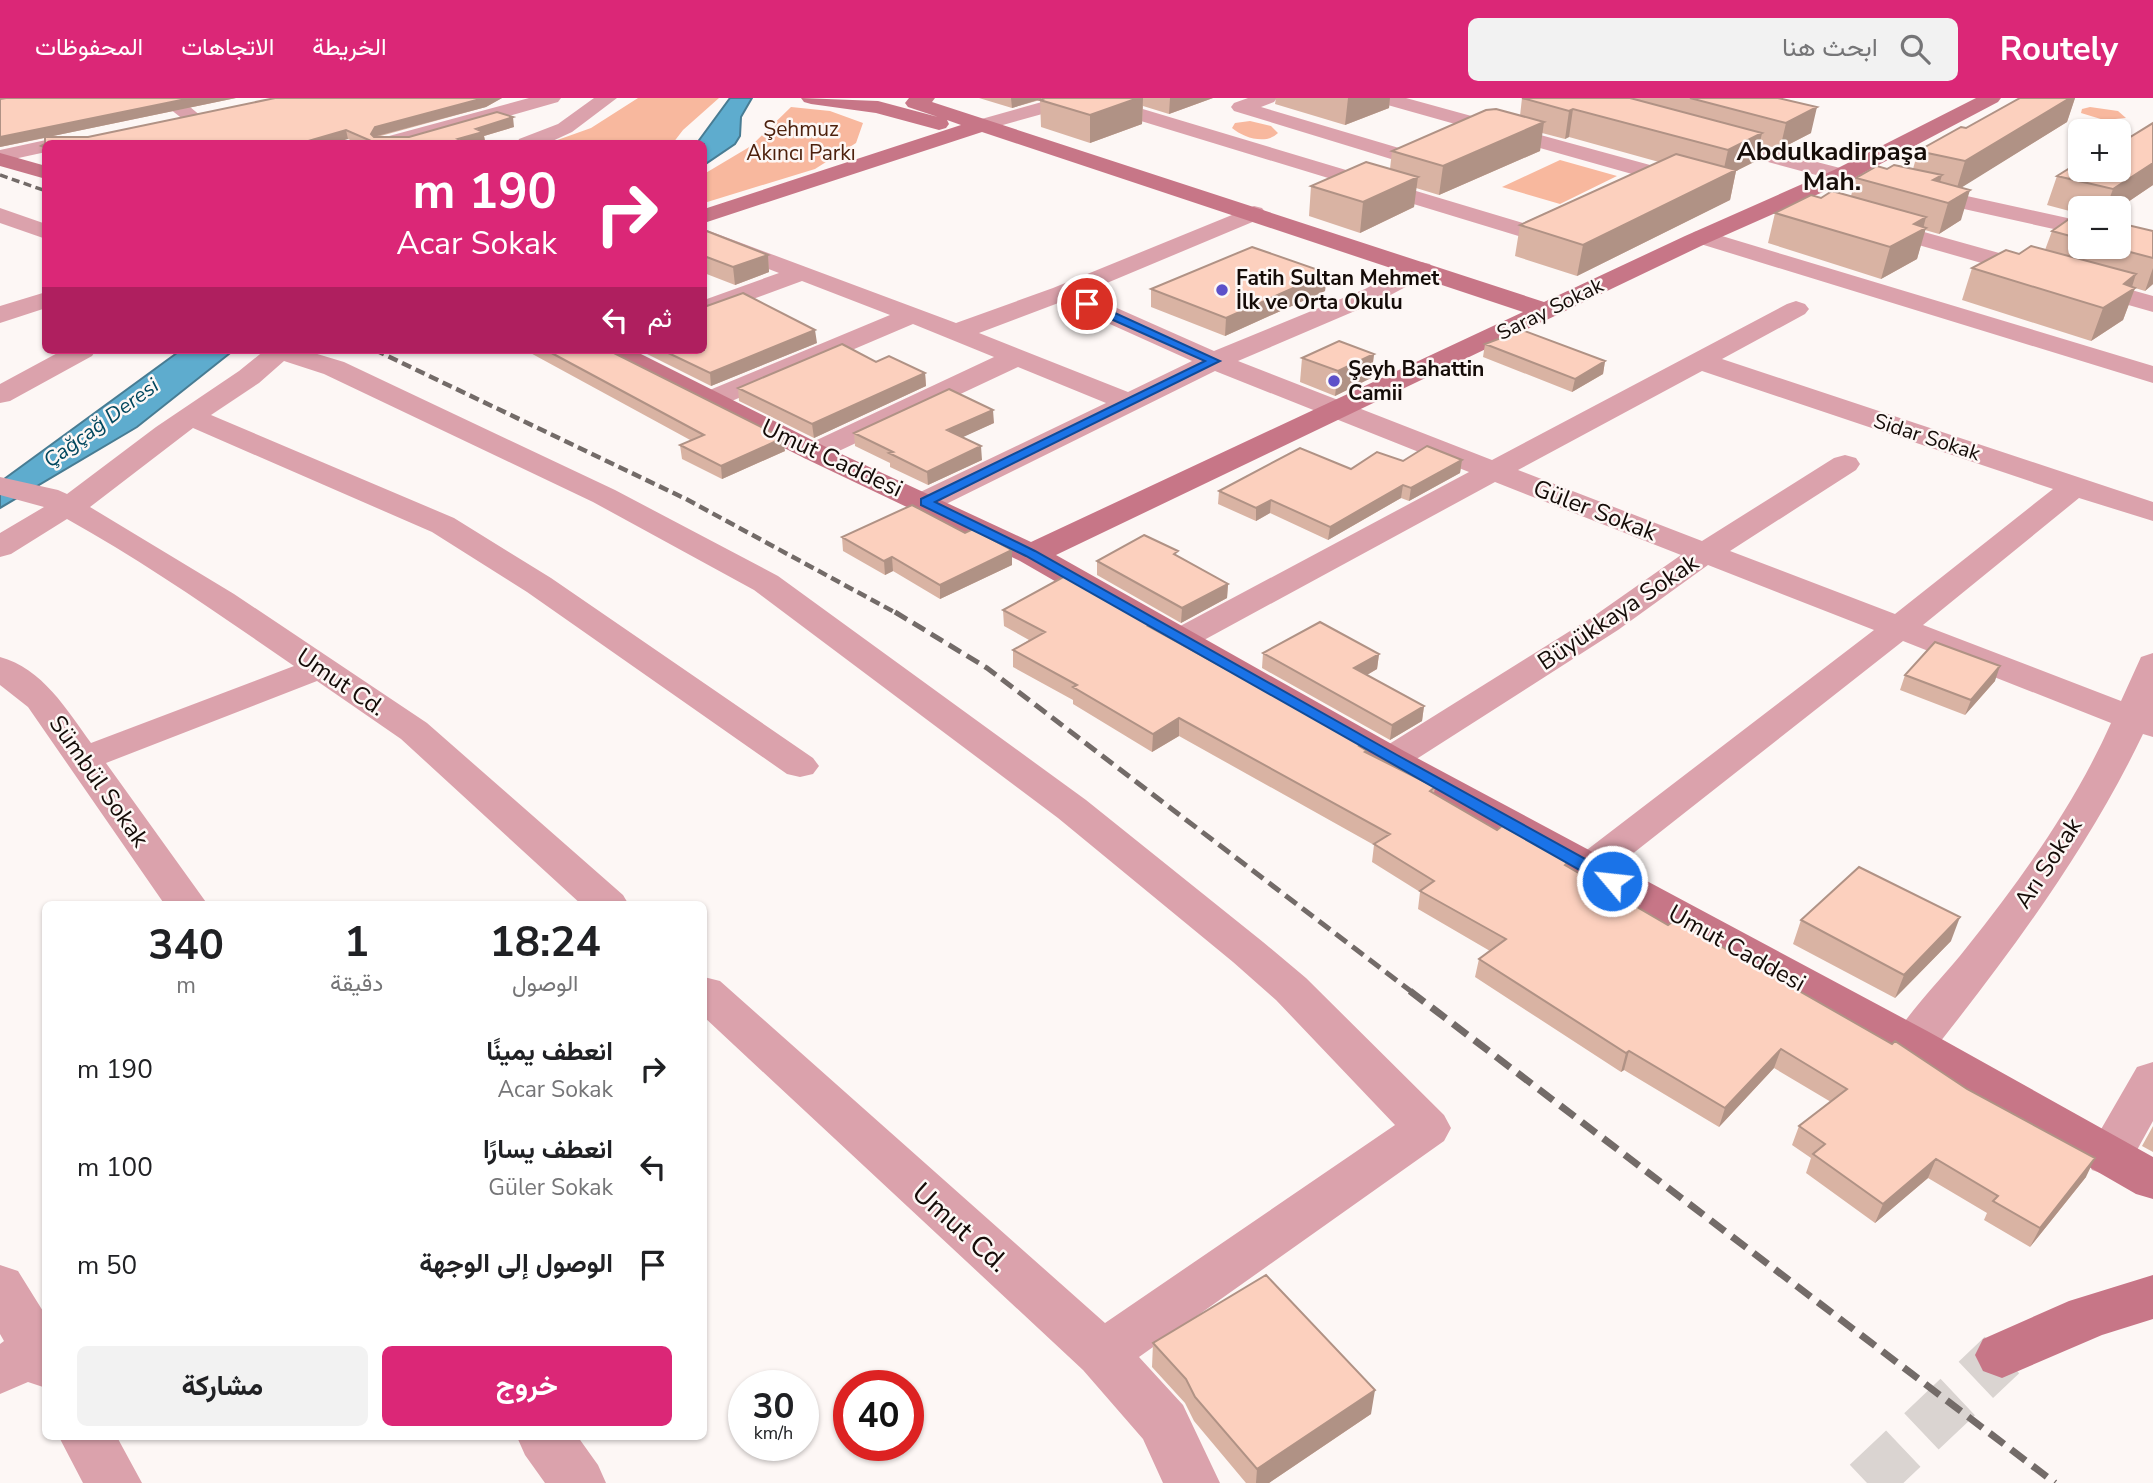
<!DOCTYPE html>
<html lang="ar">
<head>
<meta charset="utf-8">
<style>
	body { margin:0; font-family:"Nunito Sans",Vazirmatn,sans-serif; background:#f2f2f2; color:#202124; direction:rtl; height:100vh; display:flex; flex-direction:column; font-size:26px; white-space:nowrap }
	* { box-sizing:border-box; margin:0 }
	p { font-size:23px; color:#757577 }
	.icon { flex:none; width:38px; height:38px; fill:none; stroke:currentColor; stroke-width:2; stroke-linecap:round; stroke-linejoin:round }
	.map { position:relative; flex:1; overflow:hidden; direction:ltr }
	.details { position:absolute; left:42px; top:803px; width:665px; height:539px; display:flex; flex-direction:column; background:#fff; border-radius:10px; box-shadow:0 2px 5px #0004; direction:rtl }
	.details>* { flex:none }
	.banner { position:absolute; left:42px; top:42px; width:665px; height:214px; border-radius:10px; box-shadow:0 2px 5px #0004; direction:rtl; background:#db2777; color:#fff; overflow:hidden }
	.fabs { position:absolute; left:2068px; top:21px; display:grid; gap:14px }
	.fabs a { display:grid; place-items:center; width:63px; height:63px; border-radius:10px; background:#fff; box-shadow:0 2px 5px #0004; font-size:35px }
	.speed { position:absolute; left:728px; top:1272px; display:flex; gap:14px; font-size:35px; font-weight:700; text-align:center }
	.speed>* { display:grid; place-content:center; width:91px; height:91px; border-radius:50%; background:#fff; box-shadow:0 2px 5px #0004; line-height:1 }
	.speed small { font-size:18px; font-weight:400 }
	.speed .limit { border:10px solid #d22; background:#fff; color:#111 }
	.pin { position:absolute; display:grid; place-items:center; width:60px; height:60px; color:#fff; margin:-30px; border:4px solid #fff; border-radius:50%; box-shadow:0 2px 7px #0007 }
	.me { position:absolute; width:77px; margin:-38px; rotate:298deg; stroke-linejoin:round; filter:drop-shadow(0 0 5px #0008) }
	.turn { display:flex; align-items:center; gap:24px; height:147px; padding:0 35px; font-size:32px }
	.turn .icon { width:91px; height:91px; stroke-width:2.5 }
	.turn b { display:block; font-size:49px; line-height:60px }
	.then { display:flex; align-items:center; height:66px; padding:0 35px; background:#0003; gap:14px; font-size:26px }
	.eta { display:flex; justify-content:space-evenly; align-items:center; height:119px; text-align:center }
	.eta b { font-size:42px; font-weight:700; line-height:49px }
	.button { display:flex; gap:14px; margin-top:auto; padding:14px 35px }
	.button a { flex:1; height:80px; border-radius:10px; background:#db2777; color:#fff; font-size:28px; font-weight:700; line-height:80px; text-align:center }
	.button a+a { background:#f2f2f2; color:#202124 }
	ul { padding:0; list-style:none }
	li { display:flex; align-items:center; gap:21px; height:98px; padding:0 35px }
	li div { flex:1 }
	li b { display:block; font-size:26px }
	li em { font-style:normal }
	header { display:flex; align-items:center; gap:42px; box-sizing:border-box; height:98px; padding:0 35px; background:#db2777; color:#fff }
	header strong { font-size:33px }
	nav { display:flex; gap:38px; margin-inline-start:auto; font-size:24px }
	.search { width:490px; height:63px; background:#f2f2f2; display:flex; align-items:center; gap:18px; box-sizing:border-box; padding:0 24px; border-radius:10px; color:#757577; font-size:26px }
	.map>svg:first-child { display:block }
	.green { fill:#f8b89e }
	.water { fill:#5eacce; stroke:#487c93; stroke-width:2 }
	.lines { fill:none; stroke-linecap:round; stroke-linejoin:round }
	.secondary-tunnel { stroke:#dad4d1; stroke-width:50; stroke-dasharray:50 25; stroke-linecap:butt }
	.street { fill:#dba2ac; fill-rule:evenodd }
	.secondary { fill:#c77687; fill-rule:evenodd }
	.rail-far3 { stroke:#736b68; stroke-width:3.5; stroke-dasharray:8 4.5; stroke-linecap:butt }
	.rail-far2 { stroke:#736b68; stroke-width:4.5; stroke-dasharray:10 5; stroke-linecap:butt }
	.rail-far1 { stroke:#736b68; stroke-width:5; stroke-dasharray:14 7; stroke-linecap:butt }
	.rail { stroke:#736b68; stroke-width:7; stroke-dasharray:18 9; stroke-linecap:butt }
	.wall { fill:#d9b3a3 }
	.shaded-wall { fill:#b09285 }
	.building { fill:#fcd0be; stroke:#b09285; stroke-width:2 }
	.route { fill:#1a73e8; stroke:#114b97; stroke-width:2 }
	.poi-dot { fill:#5d51c9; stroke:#fdf7f5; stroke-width:2.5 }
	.labels { text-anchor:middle; stroke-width:5; stroke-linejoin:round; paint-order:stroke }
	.far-park-label { font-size:21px; fill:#4d210d; stroke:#fdf7f5 }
	.far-poi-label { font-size:21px; font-weight:bold; fill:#150c08; stroke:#fdf7f5; text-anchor:start }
	.far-street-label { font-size:21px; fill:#150c08; stroke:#fdf7f5 }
	.far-water-label { font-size:21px; font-style:italic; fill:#00475e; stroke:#fdf7f5 }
	.street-label { font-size:24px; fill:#150c08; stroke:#fdf7f5 }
	.far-district-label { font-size:26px; font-weight:bold; fill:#150c08; stroke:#fdf7f5 }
	.near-street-label { font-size:28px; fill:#150c08; stroke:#fdf7f5 }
</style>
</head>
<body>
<header>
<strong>Routely</strong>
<div class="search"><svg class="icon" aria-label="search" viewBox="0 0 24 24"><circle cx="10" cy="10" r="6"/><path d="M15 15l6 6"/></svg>ابحث هنا</div>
<nav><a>الخريطة</a><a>الاتجاهات</a><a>المحفوظات</a></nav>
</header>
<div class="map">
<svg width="2153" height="1385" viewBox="0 0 2153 1385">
	<rect width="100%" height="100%" fill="#fdf7f5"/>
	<path class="green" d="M638 0H719L683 32 673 45H549L591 30Z
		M791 9 830 13 863 25 856 45 815 71 704 105V76L751 48Z
		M2090 9 2118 13 2126 20 2104 22 2081 15 2082 11Z
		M1250 23 1271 28 1278 35C1266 47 1244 40 1232 30L1235 25Z
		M1560 62 1617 78 1560 106 1502 89Z"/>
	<path class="water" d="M730 0H752L741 19 740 38 735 46 704 67V46L697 45Z
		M181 252H234L137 329 0 410V384Z"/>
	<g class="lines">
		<path class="secondary-tunnel" d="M1867 1385 2002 1257"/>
		<path class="street" d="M156 0H179L201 18 198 22H184Z
			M529 0H561L558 4 411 46H376L378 41Z
			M594 0H617L572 34 546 46H517L519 41 558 26Z
			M1056 0H1106L1523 125 1632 76 1377 4 1374 0H1406L1661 70 1664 75 1661 80 1525 140 1082 5 985 32 978 30 975 26 978 22Z
			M1248 0H1277L1274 4 1261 9 1399 50 1402 55 1399 60 1391 61 1234 13 1231 9 1234 5Z
			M1709 36 1844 71 2081 123V137L1842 84 1702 46 1698 42 1702 38Z
			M46 42 55 46H46V54L0 64V52Z
			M1254 108 1262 110 1266 115 1262 120 1083 195 1214 253 1365 191 1412 166 1421 164 1430 166 1433 171 1430 176 1383 201 1238 263 1492 362 1787 206 1796 203 1805 206 1809 211 1805 216 1722 261 2153 404V423L2079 400 1923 527 2121 603 2141 559 2153 555V639L2143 636C2087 753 2009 857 1929 958L1913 962 1897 958 1890 946C1910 911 1942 881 1967 849 2022 780 2075 706 2111 625L1903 543 1603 779 1589 783 1575 779 1569 770 1575 761 1874 532 1708 467 1618 532 1404 669 1391 672 1378 669 1372 661 1378 653 1594 518 1681 457 1495 384 1193 548 1181 551 1169 548 1164 541 1169 534 1469 374 1215 273 936 411 925 413 914 411 910 404 914 397 1106 305 1018 269 824 360 814 363 804 360 799 354 804 348 994 259 913 226 720 308 710 310 700 308 696 302 700 296 890 217 802 183 704 219V202L779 175 704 146V131L956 225 1053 190ZM1061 204 1192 263 1128 294 979 235ZM1702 273 2053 391 1895 516 1730 453 1856 372 1860 366 1856 360 1845 357 1834 360 1702 443 1518 372Z
			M0 110 46 126V141L0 125Z
			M1874 120 2153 198V214L1866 132 1862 127 1866 122Z
			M1702 132 2153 268V285L1694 144 1690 139 1694 134Z
			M46 194V210L0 225V208Z
			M63 252H96L92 258 10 303 0 305V286Z
			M265 252H304L344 264 615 392 778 478 1086 702 1263 844 1306 880 1444 1017 1451 1030 1444 1043 1139 1259 1183 1307 1220 1385H1163L1143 1341 1083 1272 704 919V879L720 883 1105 1225 1395 1027 1276 902 1233 864 1058 720 754 492 593 404 324 276 284 263 259 285 211 317 454 420 551 480 813 660 819 668 813 676 800 679 787 676 527 494 432 434 193 330 90 409 234 496 427 625 623 797 629 807H582L401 641 317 583 106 665 208 807H165L28 609 0 587V559C42 570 67 612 91 645L294 568C220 517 146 465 67 421L11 456 0 459V435L44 409 0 397V379L58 392 67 396 156 329 239 273Z
			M2153 964V1023L2126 1072 2109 1078 2092 1072 2085 1059 2137 969Z
			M0 1167 18 1173 46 1218V1290L28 1284 0 1296V1246L4 1243 0 1236Z
			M59 1339H117L142 1385H83Z
			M517 1339H578L598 1367 606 1385H545L525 1357Z"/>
		<path class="secondary" d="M801 0 878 3 938 19 908 9 905 5 909 0H935L932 4 1544 204 1685 138 1834 72 1976 0H2001L1998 4 1850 82 1701 148 1056 457 1404 653 1929 934 2153 1059V1101L2136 1096 1897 958 1378 669 1020 463 804 360 603 258 599 252H633L824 348 1031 444 1523 214 982 34 704 125V111L961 27 947 22 949 26 946 30 939 32 876 15 811 6 804 4Z
			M0 55 46 68V81L0 68Z
			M2153 1177V1221L2102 1237 2002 1280 1983 1273 1975 1257 1983 1241 2069 1203Z"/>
		<path class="rail-far3" d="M0 77 46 93"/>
		<path class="rail-far2" d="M375 252 686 401 898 516"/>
		<path class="rail-far1" d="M895 514 987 570 1412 894"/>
		<path class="rail" d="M1410 893 2055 1385"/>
	</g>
	<path class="wall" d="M236 0 48 39H88L275 0H502L486 9 377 39H409L514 29 484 38 485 43 477 46H359L348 41 46 46V58L44 57 41 48 45 46V40L0 49V1Z
		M979 0H1213L1169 16 1143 8 1142 26 1090 45 1041 29 1040 2 1012 10Z
		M1276 0H1390L1389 10 1345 27 1275 6Z
		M1522 0H1778L1811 35 1780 51 1760 46 1756 63 1736 73 1730 102 1577 178 1515 158 1520 127 1659 64 1569 39 1565 41 1542 35 1540 53 1439 97 1416 90 1414 109 1360 135 1309 118 1311 88 1390 71 1392 53 1520 18Z
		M2020 0H2075L2067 24 1961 89V122L1939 136 1925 132 1917 161 1881 181 1768 145 1775 115 1821 100 1851 98 1856 80 1887 71H1913L1918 53 1966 30Z
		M2153 25V87L2119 110H2081V149H2119L2153 133V186L2145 193 2135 190 2123 222 2091 243 1962 202 1972 170 2019 156 2045 152 2052 133 2077 115 2047 107 2057 78 2081 72Z
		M704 132 768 157 769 174 735 187 704 175Z
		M1327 175 1325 193 1225 238 1151 209V191Z
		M817 245 711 288 639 252H704Z
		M1485 246 1605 263 1603 276 1572 294 1483 259Z
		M525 252H608L785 353 722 381 682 361 680 347 692 343Z
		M1374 256 1371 280 1335 298 1300 284 1302 260Z
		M876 264 925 275 926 288 814 340 739 303 738 290Z
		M994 325 962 339 982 362 928 387 890 369V365L855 348 854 335Z
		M1462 362 1460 375 1409 403 1401 400 1328 442 1270 415 1256 423 1218 406 1219 393 1403 363Z
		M842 439 1012 467 940 501 893 473 885 477 843 453Z
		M1178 458 1228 486 1227 500 1181 525 1097 477V463Z
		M1003 512 1153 531 1363 645V650L1367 653V655L1435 689 1434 695 1497 732 1568 769 2086 1079 2030 1149 1984 1122 1987 1115 1928 1080 1875 1125 1806 1075 1811 1060 1792 1047 1799 1028 1831 1004 1774 970 1719 1029 1624 972 1621 974 1475 879 1479 861 1490 853 1418 811 1420 794 1372 764 1374 747 1179 638 1152 654 1073 606V602L1013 569V552L1029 542 1004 528Z
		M1263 555 1379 556 1377 571 1367 577 1424 608 1422 623 1390 642 1262 570Z
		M1905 577 1995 583 1965 617 1900 592Z
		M1801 822 1951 843 1895 900 1793 846Z
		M2153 1028V1054L2142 1048Z
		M1153 1245 1371 1316 1269 1385H1246L1194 1323 1185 1305 1152 1269Z"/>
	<path class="shaded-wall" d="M191 0H236L0 49V39Z
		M484 0H502L486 9 377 38 374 45 371 36 375 29Z
		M1011 0H1041V1L1012 10Z
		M1138 0H1143L1142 26 1090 45V17Z
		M1170 0H1213L1169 16Z
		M1348 0H1390L1389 10 1345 27Z
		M2070 0H2075L2067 24 1956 93 1965 63Z
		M1817 9 1811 35 1780 51 1786 25Z
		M1573 11 1569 39 1565 41 1569 13Z
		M513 19 514 29 484 38 485 43 477 46H459L458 41 476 31Z
		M1544 24 1540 53 1439 97 1443 68Z
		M346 32 348 41 332 46H298Z
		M1762 35 1756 63 1736 73 1730 102 1577 178 1583 147 1722 79 1728 52Z
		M2153 65V87L2119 110H2106L2113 91Z
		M1942 77 1935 102 1933 82Z
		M1418 79 1414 109 1360 135 1363 104Z
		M1970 92 1961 122 1939 136 1948 105Z
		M1926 119 1923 131 1926 130 1917 161 1881 181 1890 149 1914 126Z
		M768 157 769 174 735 187 733 169Z
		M2153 170V186L2145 193Z
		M1327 175 1325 193 1225 238 1226 220Z
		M2136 176 2131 192 2135 190 2123 222 2091 243 2103 210 2124 186Z
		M815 232 817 245 711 288 710 275Z
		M1374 256 1371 280 1335 298 1338 273Z
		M1605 263 1603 276 1572 294 1575 281Z
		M925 275 926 288 814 340 812 326Z
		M993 312 994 325 948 346 947 332Z
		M783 340 785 353 722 381 721 368Z
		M981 348 982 362 928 387 927 374Z
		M1462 362 1460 375 1409 403 1411 390Z
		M1403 387 1401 400 1328 442 1330 429Z
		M1271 402 1270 415 1256 423V410Z
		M1012 452V467L940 501V487Z
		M892 459 893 473 885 477 884 463Z
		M1228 486 1227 500 1181 525 1182 510Z
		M1379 556 1377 571 1353 585 1354 570Z
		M2000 568 1995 583 1965 617 1971 602Z
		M1424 608 1422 623 1390 642 1392 627Z
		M1179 620V638L1152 654 1153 636Z
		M1960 819 1951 843 1895 900 1904 877Z
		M1781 951 1774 970 1719 1029 1725 1010Z
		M1629 953 1624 972 1621 974 1626 955Z
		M2095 1060 2086 1079 2030 1149 2040 1130Z
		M1936 1061 1928 1080 1875 1125 1883 1106Z
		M1375 1292 1371 1316 1269 1385H1256L1257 1371Z"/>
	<path class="building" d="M6 0H191L0 39V1Z
		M275 0H484L375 29 371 36 374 39H409L497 14 513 19 476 31 483 34 458 41 470 46H378L346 32 298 46H46V50L41 48 45 46V39H88Z
		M1045 0H1138L1090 17 1040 2Z
		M1522 0H1630L1762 35 1728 52 1573 11 1569 13Z
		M1690 0H1778L1817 9 1786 25Z
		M2020 0H2070L1965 63 1918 53 1961 29 1966 30Z
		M1496 11 1544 24 1443 68 1392 53 1486 12Z
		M2153 25V65L2113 91 2057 78 2081 63V72H2119V46Z
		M1676 56 1736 72 1583 147 1520 127Z
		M1366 64 1418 79 1363 104 1311 88Z
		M1894 67 1942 77 1933 82 1970 92 1948 105 1856 80 1877 68 1887 71Z
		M1832 93 1926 119 1914 126 1926 130 1890 149 1775 115 1811 97 1821 100Z
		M2079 114 2081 115V141L2052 133Z
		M2119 125 2153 133V160L2111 149H2119Z
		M704 132 768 157 733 169 704 158Z
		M2031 148 2136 176 2124 186 2135 190 2103 210 1972 170 2006 152 2019 156Z
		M1252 149 1327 175 1226 220 1151 191Z
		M743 195 815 232 710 275 662 252H704V209Z
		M1522 232 1605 263 1575 281 1485 246Z
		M1339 243 1374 256 1338 273 1302 260Z
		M842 246 876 264 889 258 925 275 812 326 738 290Z
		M546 252H608L783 340 721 368 680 347 704 337Z
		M949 291 993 312 947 332 981 348 927 374 889 355 893 354 854 335Z
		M1427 348 1462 362 1411 390 1403 387 1330 429 1271 402 1256 410 1219 393 1300 350 1351 371 1377 354 1403 363Z
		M912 407 965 435 973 431 1012 452 940 487 892 459 884 463 842 439Z
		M1144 437 1178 453 1174 456 1228 486 1182 510 1097 463Z
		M1067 477 1153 525 1148 528 1228 572 1231 570 1363 645 1359 648 1367 653 1365 654 1435 689 1430 693 1497 732 1502 728 1569 763 1565 767 1668 827 1675 822 1892 946 1895 943 1967 991 2095 1060 2040 1130 1993 1103 1998 1098 1936 1061 1883 1106 1813 1056 1825 1046 1799 1028 1847 991 1781 951 1725 1010 1629 953 1626 955 1479 861 1506 841 1420 793 1434 783 1374 746 1390 736 1179 620 1153 636 1073 589 1077 587 1013 552 1045 534 1003 512Z
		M1320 524 1379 556 1354 570 1424 608 1392 627 1263 555Z
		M1935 544 2000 568 1971 602 1905 577Z
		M1859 769 1960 819 1904 877 1801 822Z
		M1266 1177 1375 1292 1257 1371 1195 1299 1186 1281 1153 1245Z"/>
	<path class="route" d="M1084 204H1091L1220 263 935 404 1035 453 1397 657 1618 779 1621 783 1618 787H1606L1026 458 921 407V401L1205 263 1084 209Z"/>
	<g class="poi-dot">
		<circle cx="1222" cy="192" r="7"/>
		<circle cx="1334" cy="283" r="7"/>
	</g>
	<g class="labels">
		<g class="far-park-label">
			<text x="801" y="38">Şehmuz<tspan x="801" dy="24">Akıncı Parkı</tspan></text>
		</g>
		<g class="far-poi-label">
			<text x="1236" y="187">Fatih Sultan Mehmet<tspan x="1236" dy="24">İlk ve Orta Okulu</tspan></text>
			<text x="1348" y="278">Şeyh Bahattin<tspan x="1348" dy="24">Camii</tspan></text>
		</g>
		<g class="far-street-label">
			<text transform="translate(1550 211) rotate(-26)" y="7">Saray Sokak</text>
			<text transform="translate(1927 339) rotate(18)" y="7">Sidar Sokak</text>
		</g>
		<g class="far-water-label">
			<text transform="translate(101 325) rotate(-36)" y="7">Çağçağ Deresi</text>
		</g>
		<g class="street-label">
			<text transform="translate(832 360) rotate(25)" y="8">Umut Caddesi</text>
			<text transform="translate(1595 412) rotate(21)" y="8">Güler Sokak</text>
			<text transform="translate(1618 514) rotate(-34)" y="8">Büyükkaya Sokak</text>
			<text transform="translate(341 584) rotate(34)" y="8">Umut Cd.</text>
			<text transform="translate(99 683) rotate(55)" y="8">Sümbül Sokak</text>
			<text transform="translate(2048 765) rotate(-57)" y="8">Arı Sokak</text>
			<text transform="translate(1737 850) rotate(29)" y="8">Umut Caddesi</text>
		</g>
		<g class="far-district-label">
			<text x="1832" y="62">Abdulkadirpaşa<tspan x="1832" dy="30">Mah.</tspan></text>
		</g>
		<g class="near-street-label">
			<text transform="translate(961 1129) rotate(42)" y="10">Umut Cd.</text>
		</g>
	</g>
</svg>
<div class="fabs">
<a>+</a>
<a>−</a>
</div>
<div class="speed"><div>30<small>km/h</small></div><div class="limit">40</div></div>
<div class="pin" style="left:1087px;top:206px;background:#d93025"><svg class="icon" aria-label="arrive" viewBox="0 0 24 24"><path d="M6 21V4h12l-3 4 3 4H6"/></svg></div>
<svg class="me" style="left:1612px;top:783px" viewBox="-20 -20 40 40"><circle r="17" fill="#1a73e8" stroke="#fff" stroke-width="3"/><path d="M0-11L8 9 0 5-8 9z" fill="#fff"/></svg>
<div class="banner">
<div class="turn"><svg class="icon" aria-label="right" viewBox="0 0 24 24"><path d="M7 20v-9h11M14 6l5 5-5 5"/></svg><div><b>190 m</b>Acar Sokak</div></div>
<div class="then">ثم<svg class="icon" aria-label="left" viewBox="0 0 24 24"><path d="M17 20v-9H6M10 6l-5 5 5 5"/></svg></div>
</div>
<section class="details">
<div class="eta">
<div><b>18:24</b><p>الوصول</p></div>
<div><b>1</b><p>دقيقة</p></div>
<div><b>340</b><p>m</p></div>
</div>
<ul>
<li><svg class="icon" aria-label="right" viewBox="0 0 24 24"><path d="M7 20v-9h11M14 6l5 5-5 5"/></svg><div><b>انعطف يمينًا</b><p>Acar Sokak</p></div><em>190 m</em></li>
<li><svg class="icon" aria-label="left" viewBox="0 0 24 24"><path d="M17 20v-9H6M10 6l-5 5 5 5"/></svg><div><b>انعطف يسارًا</b><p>Güler Sokak</p></div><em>100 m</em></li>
<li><svg class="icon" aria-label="arrive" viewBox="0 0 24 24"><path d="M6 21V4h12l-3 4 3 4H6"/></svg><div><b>الوصول إلى الوجهة</b></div><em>50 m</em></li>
</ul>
<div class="button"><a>خروج</a><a>مشاركة</a></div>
</section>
</div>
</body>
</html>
